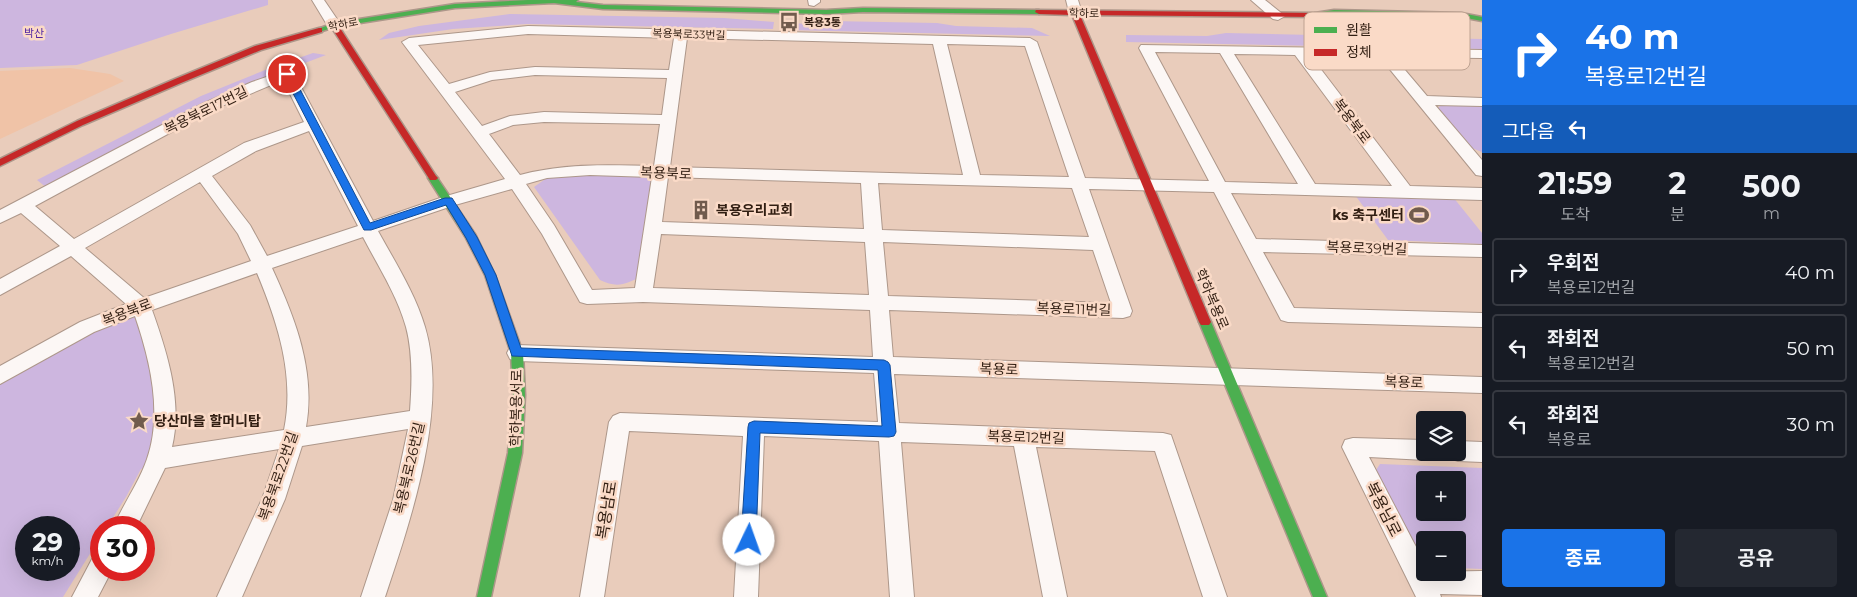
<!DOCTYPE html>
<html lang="ko">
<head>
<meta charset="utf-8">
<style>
	body { margin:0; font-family:Montserrat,"Noto Sans KR",sans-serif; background:#242831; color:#f1f3f6; height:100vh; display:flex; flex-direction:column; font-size:19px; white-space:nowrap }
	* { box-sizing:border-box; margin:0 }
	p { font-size:16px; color:#9ea1a6 }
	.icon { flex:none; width:28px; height:28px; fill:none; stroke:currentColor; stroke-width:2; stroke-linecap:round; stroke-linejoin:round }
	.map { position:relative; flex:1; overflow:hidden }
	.sheet { display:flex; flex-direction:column; background:#171b24; width:375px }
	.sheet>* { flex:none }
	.banner { background:#1a73e8; color:#fff; overflow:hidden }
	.buttons { position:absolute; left:1416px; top:411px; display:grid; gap:10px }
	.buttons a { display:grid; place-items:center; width:50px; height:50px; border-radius:5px; background:#171b24; box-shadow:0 5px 20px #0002; font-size:25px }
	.speed { position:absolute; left:15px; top:516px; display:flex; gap:10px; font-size:25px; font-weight:700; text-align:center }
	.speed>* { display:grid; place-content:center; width:65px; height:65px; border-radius:50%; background:#171b24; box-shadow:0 5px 20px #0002; line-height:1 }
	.speed small { font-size:12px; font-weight:400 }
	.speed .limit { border:8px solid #d22; background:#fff; color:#111 }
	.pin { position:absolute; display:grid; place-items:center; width:42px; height:42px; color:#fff; margin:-21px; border:2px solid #fff; border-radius:50%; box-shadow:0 1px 5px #0007 }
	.me { position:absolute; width:55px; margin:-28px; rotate:3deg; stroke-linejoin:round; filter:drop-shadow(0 0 4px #0008) }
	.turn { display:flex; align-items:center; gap:18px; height:105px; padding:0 20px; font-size:22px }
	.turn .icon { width:65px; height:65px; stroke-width:2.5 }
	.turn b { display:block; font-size:35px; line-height:42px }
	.then { display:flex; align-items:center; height:48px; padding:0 20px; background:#0003; gap:10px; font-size:19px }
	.eta { display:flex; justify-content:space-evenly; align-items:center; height:85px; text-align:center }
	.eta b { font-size:30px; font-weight:700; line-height:35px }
	.primary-button { display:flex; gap:10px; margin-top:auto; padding:10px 20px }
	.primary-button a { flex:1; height:58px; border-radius:5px; background:#1a73e8; color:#fff; font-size:20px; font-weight:700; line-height:58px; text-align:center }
	.primary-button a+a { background:#242831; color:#f1f3f6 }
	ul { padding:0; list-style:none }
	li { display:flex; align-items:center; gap:15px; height:68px; margin:0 10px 8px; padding:0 10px; border:2px solid #363941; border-radius:5px }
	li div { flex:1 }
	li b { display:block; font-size:19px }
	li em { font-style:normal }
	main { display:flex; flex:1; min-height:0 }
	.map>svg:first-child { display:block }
	.built { fill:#f0c3a7 }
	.green { fill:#cdb6df; fill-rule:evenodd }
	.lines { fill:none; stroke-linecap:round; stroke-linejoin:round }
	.street-casing { stroke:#ad978a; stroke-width:2 }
	.fast-casing { stroke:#ad978a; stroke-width:3 }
	.jam-casing { stroke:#ad978a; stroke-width:3 }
	.street { fill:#fcf7f5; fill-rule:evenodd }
	.fast { fill:#4caf50; fill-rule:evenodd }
	.jam { fill:#c62828; fill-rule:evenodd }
	.route { fill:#1a73e8; stroke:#114b97 }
	.labels { text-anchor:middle; stroke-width:5; stroke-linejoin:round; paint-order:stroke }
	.far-street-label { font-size:11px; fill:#311e12; stroke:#fadac7 }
	.far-poi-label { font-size:11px; font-weight:bold; fill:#311e12; stroke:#fadac7; text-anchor:start }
	.far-park-label { font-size:11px; fill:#5226a3; stroke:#fadac7 }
	.street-label { font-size:14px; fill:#311e12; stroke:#fadac7 }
	.poi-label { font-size:14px; font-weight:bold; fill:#311e12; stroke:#fadac7; text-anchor:start }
	.near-street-label { font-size:16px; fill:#311e12; stroke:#fadac7 }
	.key { fill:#fadac7; stroke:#bea291; stroke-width:1 }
	.key-label { font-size:14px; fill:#311e12 }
</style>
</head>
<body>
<main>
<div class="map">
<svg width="1482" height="597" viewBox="0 0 1482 597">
	<rect width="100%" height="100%" fill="#e9ccbb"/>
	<path class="built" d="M70 68 110 74 124 81 0 139V71Z"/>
	<path class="green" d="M0 0H268V5L171 34 77 65 0 68Z
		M510 14 724 18 774 22 773 29 527 24 453 29 379 40 389 33 419 26Z
		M830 21 937 23 956 26 1032 28 1050 36 788 30V23L812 24Z
		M1226 33 1356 36 1365 47 1126 42V35L1207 36Z
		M1378 37 1482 39V49L1386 47Z
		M313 53 326 55 255 82 47 188 37 180 201 96 270 68Z
		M1442 105 1482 106V152L1469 147 1436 109Z
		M551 175H646L654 179 641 276C626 285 616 288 600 280L534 187Z
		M1355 195 1453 197 1482 233V244L1388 240Z
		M130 314 141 315 160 397 149 467 141 469 126 497 107 527 101 528V536L63 597H0V381L11 374ZM26 528H69V570H26Z
		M1380 464 1482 468V569L1458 568V540H1425V561L1423 559 1374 473ZM1425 480H1458V512H1425Z"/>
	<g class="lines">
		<defs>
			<path id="street" d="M312 0H324L341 25 339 28H329Z
				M808 0H820V2L814 6 809 5Z
				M1066 0H1078L1082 13 1080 16H1070Z
				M1251 0H1265L1285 16 1278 20 1273 19Z
				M528 26 1030 38 1037 42 1085 178 1209 181 1139 48 1141 45 1482 50V58L1394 57 1427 96 1482 98V106L1435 105 1482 160V176L1476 175 1379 56 1310 55 1410 186 1482 188V200L1231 193 1256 239 1482 245V257L1263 252 1294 308 1482 313V327L1288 322 1281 320 1214 192 1089 189 1132 311 1130 316 1123 318 889 310 893 357 1482 377V393L894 374 899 423 1163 433 1171 435 1227 597H1203L1155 451 1036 447 1067 597H1043L1014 446 901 442 914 597H890L879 441 764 436 758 597H734L743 436 629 431 604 597H580L609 422 613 416 620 413 878 422 874 373 517 361 510 359 507 353 510 347 517 345 873 357 870 310 643 302 587 304 580 302 542 234 512 189 455 205 378 231C395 262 415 293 425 327 449 408 411 519 385 597H361L393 500 408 429 302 446 285 499 242 597H217L262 499 279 449 165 468 136 528H113C123 504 139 483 147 459 163 413 150 360 135 316L94 332 0 384V366L80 322 126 304 71 256 0 295V279L60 246 21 213 0 223V210L202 104 252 82 287 70 292 71 294 74 373 221 443 197 505 179 402 42 409 38ZM528 34 674 38 669 70 535 67 490 72 449 84 418 45ZM687 38 933 44 963 175 670 167ZM947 44 1025 46 1069 177 980 175ZM1155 52 1220 53 1298 184 1225 182ZM1234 54 1295 55 1392 186 1315 184ZM535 75 667 78 662 115 544 112 510 116 482 126 455 92 492 80ZM283 80 304 122 244 143 74 239 35 206 212 110ZM544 122 660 124 654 166C607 165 565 163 520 175L489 134 513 125ZM309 131 358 226 267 256 250 225 212 176 256 151ZM590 175 652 177 635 288 592 290 554 225 526 184 547 178ZM668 177 861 183 864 229 662 222ZM200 182 238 234 251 261 144 298 85 248ZM878 183 1072 188 1089 237 882 230ZM661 234 865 242 869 295 653 288ZM363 237C378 266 397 295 406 327 413 353 412 384 410 411L306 427C316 371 295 318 272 268ZM883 242 1093 250 1111 303 888 296ZM257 273C278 323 295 376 284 430L172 447C183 402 167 352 152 310Z
				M1353 438 1425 440V452H1435L1433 457 1425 460 1369 457 1425 564V572L1482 571V595L1440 594 1441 597H1416L1342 447 1345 440Z
				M1458 441 1482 442V462L1458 461 1450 458 1448 452H1458Z
				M101 555V570H112L98 597H72L92 559Z"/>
			<path id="fast" d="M528 0H578L576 2 603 5 826 10 863 8 1039 10 1043 12 1039 14 863 12 826 14 603 9 554 3 455 8 335 27 319 32 315 30 334 23 455 4Z
				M1334 10 1461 13 1482 17V21L1461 17 1334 14 1315 17 1311 15 1315 13Z
				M433 175 436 176 475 234 495 275 523 353 525 395 522 453 491 597H477L508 453 513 395 511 353 485 275 466 238 428 178Z
				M1205 318 1209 319 1211 322 1327 597H1313L1199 322 1201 319Z"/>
			<path id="jam" d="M1036 10 1315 13 1319 15 1315 17 1080 15 1211 322 1209 325H1201L1199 322 1072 15 1039 14 1035 12Z
				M331 23 338 25 436 176 438 178 436 180H430L330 25Z
				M319 28H322V32L261 50 181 83 83 125 0 166V159L77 121 175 79 255 46Z"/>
		</defs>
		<use href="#street" class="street-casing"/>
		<use href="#fast" class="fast-casing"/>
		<use href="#jam" class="jam-casing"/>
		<use href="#street" class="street"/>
		<use href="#fast" class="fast"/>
		<use href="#jam" class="jam"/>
	</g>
	<path class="route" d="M284 72 292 74 370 223 445 198H452L477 237 496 275 521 348 884 360 888 362 890 365 896 432 894 436 889 437 760 433 756 540 754 545 749 547 744 545 741 540 748 427 749 423 754 421 882 426 878 370 512 356 485 275 466 238 446 205 371 230H364L283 74Z"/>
	<defs>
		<symbol id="bus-bare" viewBox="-9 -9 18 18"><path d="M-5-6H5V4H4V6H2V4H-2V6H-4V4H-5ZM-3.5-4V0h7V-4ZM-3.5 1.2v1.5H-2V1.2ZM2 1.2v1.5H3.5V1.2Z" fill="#715b4d" stroke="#fadac7" stroke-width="2.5" paint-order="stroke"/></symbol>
		<symbol id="building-bare" viewBox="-9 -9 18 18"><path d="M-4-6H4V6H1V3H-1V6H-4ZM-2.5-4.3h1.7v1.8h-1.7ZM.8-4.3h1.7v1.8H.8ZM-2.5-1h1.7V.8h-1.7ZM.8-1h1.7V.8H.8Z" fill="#715b4d" stroke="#fadac7" stroke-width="2.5" paint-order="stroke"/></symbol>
		<symbol id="stadium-bare" viewBox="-9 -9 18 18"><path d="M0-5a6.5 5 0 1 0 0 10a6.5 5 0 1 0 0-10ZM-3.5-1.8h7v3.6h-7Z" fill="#715b4d" stroke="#fadac7" stroke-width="2.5" paint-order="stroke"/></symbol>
		<symbol id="sight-bare" viewBox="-9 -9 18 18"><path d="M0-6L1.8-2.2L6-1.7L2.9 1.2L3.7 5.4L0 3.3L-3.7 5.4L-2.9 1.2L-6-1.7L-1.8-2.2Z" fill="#715b4d" stroke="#fadac7" stroke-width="2.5" paint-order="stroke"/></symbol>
	</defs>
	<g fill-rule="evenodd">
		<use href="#bus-bare" x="775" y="8" width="28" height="28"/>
		<use href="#building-bare" x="687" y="196" width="28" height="28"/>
		<use href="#stadium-bare" x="1405" y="201" width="28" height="28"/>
		<use href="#sight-bare" x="125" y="407" width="28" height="28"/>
	</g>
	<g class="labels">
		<g class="far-street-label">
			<text transform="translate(1084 13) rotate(1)" y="4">학하로</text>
			<text transform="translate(343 24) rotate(-11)" y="4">학하로</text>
			<text transform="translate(689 34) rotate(2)" y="4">복용북로33번길</text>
		</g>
		<g class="far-poi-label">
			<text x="804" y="26">복용3통</text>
		</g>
		<g class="far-park-label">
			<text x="34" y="37">박산</text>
		</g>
		<g class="street-label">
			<text transform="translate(206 110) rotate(-26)" y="5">복용북로17번길</text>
			<text transform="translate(1352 121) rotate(53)" y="5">복용북로</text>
			<text transform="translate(666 173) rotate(2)" y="5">복용북로</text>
			<text transform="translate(1367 248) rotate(2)" y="5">복용로39번길</text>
			<text transform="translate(1212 299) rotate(67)" y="5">학하복용로</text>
			<text transform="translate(1074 309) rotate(2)" y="5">복용로11번길</text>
			<text transform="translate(127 312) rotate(-21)" y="5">복용북로</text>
			<text transform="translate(999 369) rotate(2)" y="5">복용로</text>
			<text transform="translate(1404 382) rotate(2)" y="5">복용로</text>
			<text transform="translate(516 408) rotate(-89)" y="5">학하복용서로</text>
			<text transform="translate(1026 437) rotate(2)" y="5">복용로12번길</text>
			<text transform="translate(409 468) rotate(-77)" y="5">복용북로26번길</text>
			<text transform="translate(278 476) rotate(-71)" y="5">복용북로22번길</text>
		</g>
		<g class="poi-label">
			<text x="716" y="215">복용우리교회</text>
			<text x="1404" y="220" text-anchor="end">ks 축구센터</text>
			<text x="154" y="426">당산마을 할머니탑</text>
		</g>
		<g class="near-street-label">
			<text transform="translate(1384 509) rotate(63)" y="6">복용남로</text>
			<text transform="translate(606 510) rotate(-81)" y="6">복용남로</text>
		</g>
	</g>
	<rect x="1304" y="12" width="166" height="58" rx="8" class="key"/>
	<rect x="1314" y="27" width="23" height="6" fill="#4caf50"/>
	<rect x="1314" y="49" width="23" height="7" fill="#c62828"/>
	<g class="key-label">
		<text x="1346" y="35">원활</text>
		<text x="1346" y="57">정체</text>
	</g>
</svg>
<div class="buttons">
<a><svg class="icon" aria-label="layers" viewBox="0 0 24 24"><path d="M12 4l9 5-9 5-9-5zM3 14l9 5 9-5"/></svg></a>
<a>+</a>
<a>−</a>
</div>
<div class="speed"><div>29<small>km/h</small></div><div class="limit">30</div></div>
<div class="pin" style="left:287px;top:74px;background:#d93025"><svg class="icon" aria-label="arrive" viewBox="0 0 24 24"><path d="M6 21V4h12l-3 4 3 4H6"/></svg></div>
<svg class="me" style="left:749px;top:540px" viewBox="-20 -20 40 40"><circle r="19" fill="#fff"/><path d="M0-13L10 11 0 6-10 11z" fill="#1a73e8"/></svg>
</div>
<section class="sheet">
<div class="banner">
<div class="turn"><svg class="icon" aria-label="right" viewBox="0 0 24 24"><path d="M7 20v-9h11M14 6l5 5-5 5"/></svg><div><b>40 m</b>복용로12번길</div></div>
<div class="then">그다음<svg class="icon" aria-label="left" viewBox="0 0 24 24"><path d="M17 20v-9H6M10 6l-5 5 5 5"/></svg></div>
</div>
<div class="eta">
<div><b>21:59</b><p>도착</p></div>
<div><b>2</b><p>분</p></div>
<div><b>500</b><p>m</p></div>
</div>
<ul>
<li><svg class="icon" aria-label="right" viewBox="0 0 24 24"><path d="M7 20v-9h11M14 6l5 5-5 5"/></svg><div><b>우회전</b><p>복용로12번길</p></div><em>40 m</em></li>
<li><svg class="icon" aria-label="left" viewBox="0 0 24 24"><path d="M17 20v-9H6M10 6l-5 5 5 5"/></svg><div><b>좌회전</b><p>복용로12번길</p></div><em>50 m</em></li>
<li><svg class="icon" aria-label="left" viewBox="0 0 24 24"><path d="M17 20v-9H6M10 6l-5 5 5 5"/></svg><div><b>좌회전</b><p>복용로</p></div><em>30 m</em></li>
</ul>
<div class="primary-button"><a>종료</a><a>공유</a></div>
</section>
</main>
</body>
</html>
